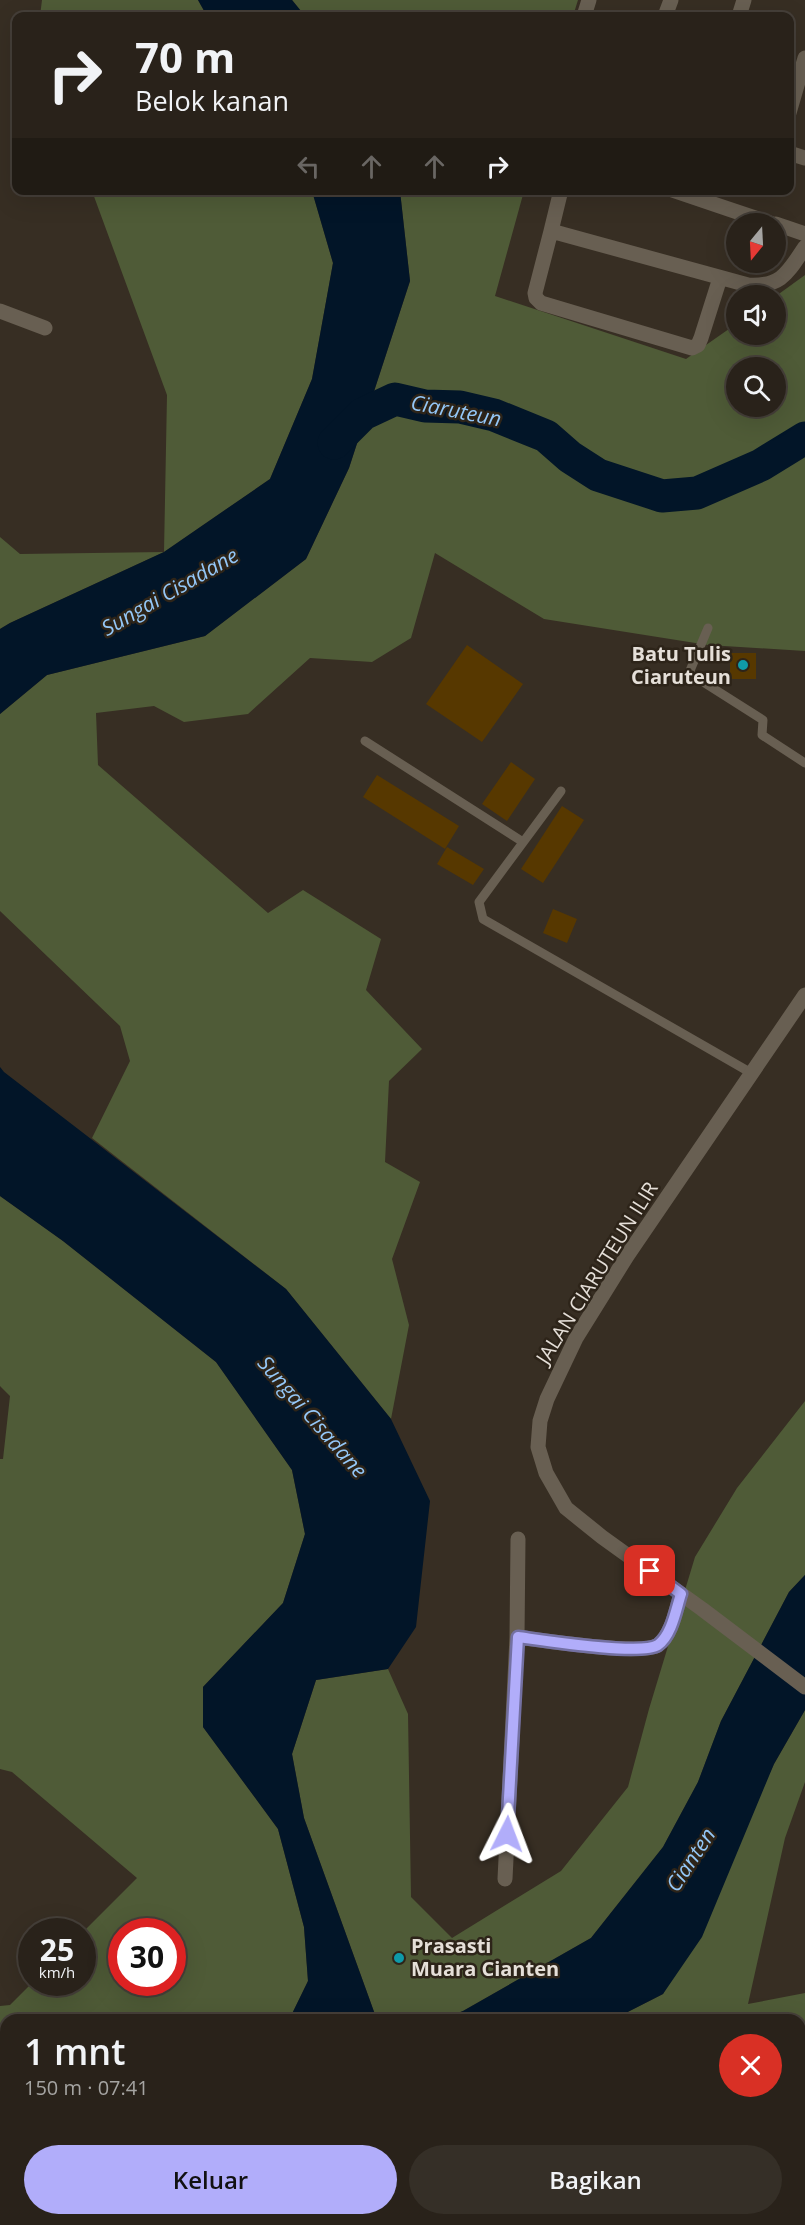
<!DOCTYPE html>
<html lang="id">
<head>
<meta charset="utf-8">
<style>
	body { margin:0; font-family:"Open Sans",sans-serif; background:#352f27; color:#f1f3f6; height:100vh; display:flex; flex-direction:column; font-size:22px; white-space:nowrap }
	* { box-sizing:border-box; margin:0 }
	p { font-size:20px; color:#a5a4a2 }
	.icon { flex:none; width:33px; height:33px; fill:none; stroke:currentColor; stroke-width:2; stroke-linecap:round; stroke-linejoin:round }
	.map { position:relative; flex:1; overflow:hidden }
	.side { position:absolute; left:0px; top:2014px; width:806px; height:212px; display:flex; flex-direction:column; background:#29221a; border-radius:18px 18px 0 0; box-shadow:0 6px 24px #0002,0 0 0 2px #453f39 }
	.side>* { flex:none }
	.hud { position:absolute; left:12px; top:12px; width:782px; height:183px; border-radius:12px; box-shadow:0 6px 24px #0002,0 0 0 2px #453f39; background:#29221a; color:#f1f3f6; overflow:hidden }
	.needle { width:39px; rotate:198deg }
	.fabs { position:absolute; left:726px; top:213px; display:grid; gap:12px }
	.fabs a { display:grid; place-items:center; width:60px; height:60px; border-radius:50%; background:#29221a; box-shadow:0 6px 24px #0002,0 0 0 2px #453f39; font-size:30px }
	.speed { position:absolute; left:18px; top:1918px; display:flex; gap:12px; font-size:30px; font-weight:700; text-align:center }
	.speed>* { display:grid; place-content:center; width:78px; height:78px; border-radius:50%; background:#29221a; box-shadow:0 6px 24px #0002,0 0 0 2px #453f39; line-height:1 }
	.speed small { font-size:15px; font-weight:400 }
	.speed .limit { border:9px solid #d22; background:#fff; color:#111 }
	.pin { position:absolute; display:grid; place-items:center; width:51px; height:51px; color:#fff; margin:-26px; border-radius:12px; box-shadow:0 3px 9px #0006 }
	.me { position:absolute; width:66px; margin:-33px; rotate:3deg; stroke-linejoin:round; filter:drop-shadow(0 0 4px #0008) }
	.turn { display:flex; align-items:center; gap:21px; height:126px; padding:0 24px; font-size:27px }
	.turn .icon { width:78px; height:78px; stroke-width:2.5 }
	.turn b { display:block; font-size:42px; line-height:51px }
	.lanes { display:flex; align-items:center; height:57px; padding:0 24px; background:#0003; justify-content:center; gap:30px; direction:ltr }
	.lanes .off { opacity:.35 }
	.round { display:grid; place-items:center; flex:none; width:63px; height:63px; border-radius:32px; background:#352f27 }
	.summary { display:flex; align-items:center; justify-content:space-between; height:102px; padding:0 24px }
	h1 { font-size:36px; font-weight:600; line-height:45px }
	.button { display:flex; gap:12px; margin-top:auto; padding:12px 24px }
	.button a { flex:1; height:69px; border-radius:36px; background:#b1adfa; color:#111; font-size:24px; font-weight:600; line-height:69px; text-align:center }
	.button a+a { background:#352f27; color:#f1f3f6 }
	.map>svg:first-child { display:block }
	.green { fill:#4f5b37; fill-rule:evenodd }
	.water { fill:#021528 }
	.lines { fill:none; stroke-linecap:round; stroke-linejoin:round }
	.river { stroke:#021528; stroke-width:33 }
	.building { fill:#573800 }
	.service { stroke:#685f52; stroke-width:9 }
	.minor { stroke:#685f52; stroke-width:15 }
	.route-casing { stroke:#7370a2; stroke-width:15 }
	.route { stroke:#b1adfa; stroke-width:10 }
	.culture-dot { fill:#0f9aa8; stroke:#2d2419; stroke-width:2 }
	.labels { text-anchor:middle; stroke-width:5; stroke-linejoin:round; paint-order:stroke }
	.poi-label { font-size:20px; font-weight:bold; fill:#e5dfd8; stroke:#2d2419; text-anchor:end }
	.street-label { font-size:20px; fill:#e5dfd8; stroke:#2d2419 }
	.water-label { font-size:21px; font-style:italic; fill:#94c7f7; stroke:#2d2419 }
</style>
</head>
<body>
<div class="map">
<svg width="805" height="2225" viewBox="0 0 805 2225">
	<rect width="100%" height="100%" fill="#372e23"/>
	<path class="green" d="M42 0H198L207 16H40Z
		M292 0H578L573 16H305Z
		M92 191H312L333 263 312 379 270 479 164 552 10 623 0 629V537L20 554 164 552 167 395Z
		M400 191H524L495 296 686 359 736 324V334H776V296L805 275V651L708 645 544 619 435 553 411 638 372 662 310 658 248 714 184 722 154 706 96 713 98 765 268 913 303 890 381 939 366 990 422 1049 389 1081 385 1162 420 1182 392 1259 409 1325 391 1419 286 1289 92 1138 130 1061 120 1026 0 911V714L47 675 205 636 306 559 349 468 410 281ZM736 368H776V406H736Z
		M0 1196 63 1241 216 1362 292 1470 305 1534 283 1603 203 1687V1727L278 1829 304 1927 308 1981 289 2020H6V2220H176L173 2225H0V2006L10 2005 32 1983H82L83 1932 137 1878 12 1772 0 1769V1459H3L10 1396 0 1386ZM122 1932H172V1983H122Z
		M805 1401V1575L789 1592 721 1721 698 1782 663 1847 591 1938 463 2011 440 2020H377L304 1818 292 1754 316 1680 388 1669 408 1714 411 1897 452 1938 561 1871 628 1787 649 1709 695 1557 737 1488Z
		M805 1710V1782L785 1838 748 2004 805 1993V2063L800 2067V2020H612L663 1994 774 1764Z
		M430 2220H633L631 2225H436Z"/>
	<path class="water" d="M198 0H292L305 16H207Z
		M312 191H400L410 281 349 468 306 559 205 636 47 675 0 714V629L10 623 164 552 270 479 312 379 333 263Z
		M0 1067 4 1072 286 1289 391 1419 430 1501 416 1627 388 1669 316 1680 292 1754 304 1818 377 2020H289L308 1981 304 1927 278 1829 203 1727V1687L283 1603 305 1534 292 1470 216 1362 63 1241 0 1196Z
		M805 1575V1710L774 1764 702 1937 663 1994 612 2020H440L463 2011 591 1938 663 1847 698 1782 721 1721 789 1592Z
		M176 2220H300L296 2225H173Z"/>
	<g class="lines">
		<path class="river" d="M334 443 363 414 395 399 425 406 460 407 494 415 546 436 570 457 598 475 662 496 697 493 761 465 805 438"/>
	</g>
	<path class="building" d="M467 645 523 684 482 742 426 704Z
		M730 653H756V679H730Z
		M511 762 535 779 507 821 482 804Z
		M377 775 459 826 445 849 363 797Z
		M562 806 584 820 543 883 521 869Z
		M447 847 484 869 473 885 437 864Z
		M553 909 577 919 567 943 543 933Z"/>
	<g class="lines">
		<path class="service" d="M708 628 689 673 763 720 762 735 805 763
			M365 741 523 842
			M561 791 479 902 483 919 753 1074"/>
		<path class="minor" d="M584 16 589 0
			M665 16 671 0
			M739 16 744 0
			M789 113 805 58
			M789 153 805 158
			M561 190 551 231 748 285C782 287 788 272 805 247
			M672 190 773 224
			M776 224 805 234
			M551 231 535 293 536 298 541 303 692 348 698 345 701 338 720 278
			M0 311 45 328
			M805 995 627 1256 576 1338 547 1399 540 1421 538 1447 546 1473 566 1508 602 1537 702 1609 805 1687
			M517 1637C541 1640 641 1656 658 1645 672 1635 676 1609 681 1594
			M505 1879 517 1637 518 1539
			M800 2094 805 2091
			M636 2225 638 2220"/>
	</g>
	<g class="lines">
		<defs>
			<path id="route" d="M507 1834 518 1637C541 1640 641 1656 658 1645 672 1635 676 1609 681 1594L650 1571"/>
		</defs>
		<use href="#route" class="route-casing"/>
		<use href="#route" class="route"/>
	</g>
	<g class="culture-dot">
		<circle cx="743" cy="665" r="6"/>
		<circle cx="399" cy="1958" r="6"/>
	</g>
	<g class="labels">
		<g class="poi-label">
			<text x="731" y="661">Batu Tulis<tspan x="731" dy="23">Ciaruteun</tspan></text>
			<text x="411" y="1953" text-anchor="start">Prasasti<tspan x="411" dy="23">Muara Cianten</tspan></text>
		</g>
		<g class="street-label">
			<text transform="translate(597 1273) rotate(-58)" y="7">JALAN CIARUTEUN ILIR</text>
		</g>
		<g class="water-label">
			<text transform="translate(456 411) rotate(11)" y="7">Ciaruteun</text>
			<text transform="translate(170 592) rotate(-30)" y="7">Sungai Cisadane</text>
			<text transform="translate(312 1417) rotate(49)" y="7">Sungai Cisadane</text>
			<text transform="translate(691 1860) rotate(-57)" y="7">Cianten</text>
		</g>
	</g>
</svg>
<div class="fabs">
<a><svg class="needle" viewBox="-14 -14 28 28"><path d="M0-13l5 13h-10z" fill="#e53935"/><path d="M0 13l5-13h-10z" fill="#a5a4a2"/></svg></a>
<a><svg class="icon" aria-label="sound" viewBox="0 0 24 24"><path d="M4 9h4l5-4v14l-5-4H4zM17 9q2 3 0 6"/></svg></a>
<a><svg class="icon" aria-label="search" viewBox="0 0 24 24"><circle cx="10" cy="10" r="6"/><path d="M15 15l6 6"/></svg></a>
</div>
<div class="speed"><div>25<small>km/h</small></div><div class="limit">30</div></div>
<div class="pin" style="left:650px;top:1571px;background:#d93025"><svg class="icon" aria-label="arrive" viewBox="0 0 24 24"><path d="M6 21V4h12l-3 4 3 4H6"/></svg></div>
<svg class="me" style="left:507px;top:1834px" viewBox="-20 -20 40 40"><path d="M0-17L14 15 0 8-14 15z" fill="#b1adfa" stroke="#fff" stroke-width="4"/></svg>
<div class="hud">
<div class="turn"><svg class="icon" aria-label="right" viewBox="0 0 24 24"><path d="M7 20v-9h11M14 6l5 5-5 5"/></svg><div><b>70 m</b>Belok kanan</div></div>
<div class="lanes"><svg class="icon off" aria-label="left" viewBox="0 0 24 24"><path d="M17 20v-9H6M10 6l-5 5 5 5"/></svg><svg class="icon off" aria-label="ahead" viewBox="0 0 24 24"><path d="M12 20V5M6 11l6-6 6 6"/></svg><svg class="icon off" aria-label="ahead" viewBox="0 0 24 24"><path d="M12 20V5M6 11l6-6 6 6"/></svg><svg class="icon" aria-label="right" viewBox="0 0 24 24"><path d="M7 20v-9h11M14 6l5 5-5 5"/></svg></div>
</div>
<section class="side">
<div class="summary"><div><h1>1 mnt</h1><p>150 m · 07:41</p></div><a class="round" style="background:#d93025;color:#fff"><svg class="icon" aria-label="close" viewBox="0 0 24 24"><path d="M6 6l12 12M18 6L6 18"/></svg></a></div>
<div class="button"><a>Keluar</a><a>Bagikan</a></div>
</section>
</div>
</body>
</html>
